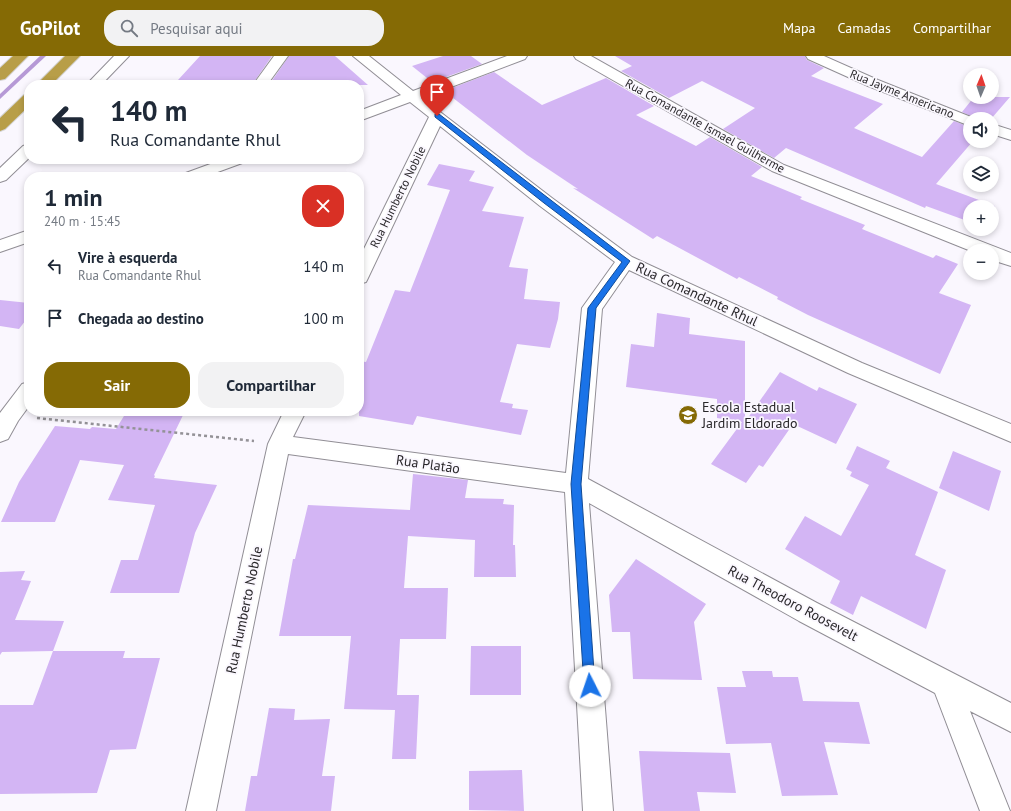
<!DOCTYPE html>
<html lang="pt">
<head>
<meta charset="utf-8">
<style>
	body { margin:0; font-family:"PT Sans",sans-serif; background:#f2f2f3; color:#1f2937; height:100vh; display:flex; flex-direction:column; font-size:15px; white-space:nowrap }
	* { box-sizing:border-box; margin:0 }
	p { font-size:13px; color:#747a83 }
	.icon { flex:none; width:22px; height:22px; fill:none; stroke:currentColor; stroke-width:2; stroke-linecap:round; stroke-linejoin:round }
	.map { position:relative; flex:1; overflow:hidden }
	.sheet { position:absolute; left:24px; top:116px; width:340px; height:244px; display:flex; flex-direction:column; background:#fff; border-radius:16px; box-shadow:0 2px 6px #0003 }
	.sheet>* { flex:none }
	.banner { position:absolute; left:24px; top:24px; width:340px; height:84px; border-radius:16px; box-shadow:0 2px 6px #0003; background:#fff; color:#1f2937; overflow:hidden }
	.needle { width:26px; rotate:2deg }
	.fabs { position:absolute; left:963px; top:12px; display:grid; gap:8px }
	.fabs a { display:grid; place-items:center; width:36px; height:36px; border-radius:50%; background:#fff; box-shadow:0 2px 6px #0003; font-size:20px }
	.pin { position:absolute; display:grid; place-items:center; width:34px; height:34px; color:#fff; margin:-41px -17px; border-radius:50% 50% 50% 0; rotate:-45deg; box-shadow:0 0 4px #0007 }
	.pin .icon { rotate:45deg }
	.me { position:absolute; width:44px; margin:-22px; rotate:356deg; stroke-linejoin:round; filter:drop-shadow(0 0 3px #0008) }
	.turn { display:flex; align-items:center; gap:14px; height:84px; padding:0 20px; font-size:18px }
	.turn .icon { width:52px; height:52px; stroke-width:2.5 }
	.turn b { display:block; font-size:28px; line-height:34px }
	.round { display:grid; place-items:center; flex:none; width:42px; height:42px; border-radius:16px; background:#f2f2f3 }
	.overview { display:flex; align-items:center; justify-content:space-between; height:68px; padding:0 20px }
	h1 { font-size:24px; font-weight:700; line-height:30px }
	.button { display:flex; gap:8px; margin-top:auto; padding:8px 20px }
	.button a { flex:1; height:46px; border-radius:16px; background:#856a05; color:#fff; font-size:16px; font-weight:700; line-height:46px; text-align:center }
	.button a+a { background:#f2f2f3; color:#1f2937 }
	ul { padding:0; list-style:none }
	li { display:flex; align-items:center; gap:12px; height:52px; padding:0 20px }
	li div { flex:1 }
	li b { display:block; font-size:15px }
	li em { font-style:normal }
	header { display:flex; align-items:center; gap:24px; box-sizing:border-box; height:56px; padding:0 20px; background:#856a05; color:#fff }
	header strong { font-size:19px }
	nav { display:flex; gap:22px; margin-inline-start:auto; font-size:14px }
	.search { width:280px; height:36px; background:#f2f2f3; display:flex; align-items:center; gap:10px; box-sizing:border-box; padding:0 14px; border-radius:16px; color:#747a83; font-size:15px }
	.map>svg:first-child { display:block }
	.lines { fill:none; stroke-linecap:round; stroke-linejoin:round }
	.stream { fill:#b699d6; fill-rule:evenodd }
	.building { fill:#d3b5f4 }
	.minor-casing { stroke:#918e95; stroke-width:2 }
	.tertiary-casing { stroke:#918e95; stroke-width:2 }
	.trunk-casing { stroke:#d4d4d4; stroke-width:2 }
	.path { stroke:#949297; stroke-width:2.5; stroke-dasharray:3 3; stroke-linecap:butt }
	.minor { fill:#fff; fill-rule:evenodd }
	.tertiary { fill:#fff; fill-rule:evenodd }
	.trunk { fill:#b89e48; fill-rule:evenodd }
	.route { fill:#1a73e8; stroke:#114b97 }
	.labels { text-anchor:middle; stroke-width:3.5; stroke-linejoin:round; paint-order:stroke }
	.far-street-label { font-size:12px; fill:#29272a; stroke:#faf7fe }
	.street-label { font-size:14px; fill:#29272a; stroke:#faf7fe }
	.poi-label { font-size:14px; fill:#29272a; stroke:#faf7fe; text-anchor:start }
</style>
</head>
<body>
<header>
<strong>GoPilot</strong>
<div class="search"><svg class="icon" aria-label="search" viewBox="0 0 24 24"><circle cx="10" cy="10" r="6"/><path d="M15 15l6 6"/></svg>Pesquisar aqui</div>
<nav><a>Mapa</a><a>Camadas</a><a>Compartilhar</a></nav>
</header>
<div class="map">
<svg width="1011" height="755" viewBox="0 0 1011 755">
	<rect width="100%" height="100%" fill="#faf7fe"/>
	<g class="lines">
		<path class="stream" d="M40 0H46L0 43V38Z"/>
	</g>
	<path class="building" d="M200 0H272L252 29H226L178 24Z
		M289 0H335L368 29H269Z
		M443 0H471L482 8 432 26 412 10Z
		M615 0H805L807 4 824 12 811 20 883 48 854 72 922 101 954 65 970 71V85H973L936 128 995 150 992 155V151H970V166L926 150 925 152 786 92 774 102 723 73 755 52 702 25 669 42 621 15 632 10Z
		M494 16 542 49 606 22 654 50 636 59 696 90 710 81 762 111 751 120 802 141 800 143 865 169 862 173 933 202 936 199 958 208 939 237 971 249 940 318 808 259 777 243 778 241 739 221 737 223 657 180 653 183 573 132 578 133 527 99 444 35Z
		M974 41H1010L991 63H977L962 56Z
		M439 108 475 115 469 125 494 131 482 155 524 161 509 211 528 213 524 243 560 246 558 263 550 292 517 288 500 346 513 348 512 352 528 354 521 379 417 360 413 369 359 360V305L366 306 395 234 410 236 450 134 427 129Z
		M0 244 29 247V260L19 273 0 270Z
		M657 257 690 262 689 278 745 285V366L780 316 817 335 819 331 857 348 836 388 793 368 763 411 759 409 746 427 711 408 742 366 717 362V343L626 331 631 288 654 291Z
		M127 355H185L154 419 155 420 154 422 217 429 195 477 179 537H110L121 504H138L155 449 108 444 124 409 80 404 55 466H1L19 426 55 370 90 373 92 371 116 373Z
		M857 390 890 405 886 412 938 436 915 499 946 514 926 573 861 540 853 559 830 547 840 525 785 493 805 460 841 480 869 429 850 420 852 416 846 413Z
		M953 395 1001 415 989 455 939 432Z
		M413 418 468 424 465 442 504 443 503 448 514 449 513 489H515L516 521H474L475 484 408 480 404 532H448L446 583H400L397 639H419L416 703H392L395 654 344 653 351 580H279L293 503H295L308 449 410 454Z
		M636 503 706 548 694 566 702 624 633 623 630 576H612L609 539Z
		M25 515 21 524 31 525 15 564 64 565 53 595 2 596 0 599V516Z
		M471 590H521V639H470Z
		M53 595H125L123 602H160L136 693 110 694 97 737 0 738V649H33Z
		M742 615H772L773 621H798L803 645 859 646 870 688 824 686 838 739 782 740 771 687 726 688 717 631H746Z
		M269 652 295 653 294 664 330 663 322 720H335L331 755H245L251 720H257Z
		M639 695 730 697 736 737 697 736 700 755H644Z
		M522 714 524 755 469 754V715Z"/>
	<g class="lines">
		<defs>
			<path id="minor" d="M274 0H288L267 29H253Z
				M353 0H369L413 35 507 0H527L525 3 422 42 552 142 632 201 862 307 1011 368V386L848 317 629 214 602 253 588 423 817 547 1011 647V676L970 655 1010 755H980L935 637 799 565 589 447 613 755H583L565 436 288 398 216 755H186L268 388 284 355H306L293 381 566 417 582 252 615 206 540 150 440 70 368 222 366 226 359 228V203L429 61 410 46 359 65V55L401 39Z
				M574 0H591L784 109 1011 197V210L992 204V195H971L772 115 576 3Z
				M806 0H824L878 24 976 63H970V70L965 68 868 30 808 3Z
				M992 68 1011 74V84L992 78Z
				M224 103H247L245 106 204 121H181L183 118Z
				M29 174V186L0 196V184Z
				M29 326V350L18 365 8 383 0 386V357L22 328Z"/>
			<path id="tertiary" d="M114 0H129L101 29H86Z
				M29 88V102L6 124 0 126V112L23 90Z"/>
			<path id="trunk" d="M13 0H28L5 23 0 24V12Z
				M65 0H80L51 29H36Z
				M29 38V50L5 73 0 75V62L24 39Z"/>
		</defs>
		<use href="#minor" class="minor-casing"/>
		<use href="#tertiary" class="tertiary-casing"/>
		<use href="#trunk" class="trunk-casing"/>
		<path class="path" d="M37 362 254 385"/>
		<use href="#minor" class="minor"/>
		<use href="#tertiary" class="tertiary"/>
		<use href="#trunk" class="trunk"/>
	</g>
	<path class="route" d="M435 58H439L630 205 596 252 581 428 595 630 594 635 590 636 586 635 584 630 571 428 588 252 622 206 544 147 435 61Z"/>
	<defs>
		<symbol id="school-disc" viewBox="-11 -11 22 22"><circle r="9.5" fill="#856a05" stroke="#faf7fe"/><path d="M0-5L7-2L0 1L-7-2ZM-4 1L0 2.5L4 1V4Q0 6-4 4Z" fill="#fff"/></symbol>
	</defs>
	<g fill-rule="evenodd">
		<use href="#school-disc" x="677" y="348" width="22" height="22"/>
	</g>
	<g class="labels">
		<g class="far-street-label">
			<text transform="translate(902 38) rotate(22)" y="4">Rua Jayme Americano</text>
			<text transform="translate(705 70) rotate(29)" y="4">Rua Comandante Ismael Guilherme</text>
			<text transform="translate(398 141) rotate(-64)" y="4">Rua Humberto Nobile</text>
		</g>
		<g class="street-label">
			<text transform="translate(697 238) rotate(25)" y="5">Rua Comandante Rhul</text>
			<text transform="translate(428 408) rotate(8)" y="5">Rua Platão</text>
			<text transform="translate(793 547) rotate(28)" y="5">Rua Theodoro Roosevelt</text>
			<text transform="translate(244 554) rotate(-78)" y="5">Rua Humberto Nobile</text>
		</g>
		<g class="poi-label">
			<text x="702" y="356">Escola Estadual<tspan x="702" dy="16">Jardim Eldorado</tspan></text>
		</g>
	</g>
</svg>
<div class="fabs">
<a><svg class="needle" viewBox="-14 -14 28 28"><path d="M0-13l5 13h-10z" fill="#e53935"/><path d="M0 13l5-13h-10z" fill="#747a83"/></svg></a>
<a><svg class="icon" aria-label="sound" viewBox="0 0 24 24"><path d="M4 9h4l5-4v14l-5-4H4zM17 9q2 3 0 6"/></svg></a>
<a><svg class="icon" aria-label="layers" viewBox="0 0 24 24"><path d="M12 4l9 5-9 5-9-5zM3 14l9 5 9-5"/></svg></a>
<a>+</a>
<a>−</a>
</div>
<div class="pin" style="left:437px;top:60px;background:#d93025"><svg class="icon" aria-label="arrive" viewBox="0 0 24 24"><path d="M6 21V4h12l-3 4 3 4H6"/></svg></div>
<svg class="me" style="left:590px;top:630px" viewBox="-20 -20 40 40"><circle r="19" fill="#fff"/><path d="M0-13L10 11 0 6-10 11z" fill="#1a73e8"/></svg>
<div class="banner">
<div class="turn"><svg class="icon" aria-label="left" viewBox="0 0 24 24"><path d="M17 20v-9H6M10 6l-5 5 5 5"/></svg><div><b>140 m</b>Rua Comandante Rhul</div></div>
</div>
<section class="sheet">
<div class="overview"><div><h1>1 min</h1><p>240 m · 15:45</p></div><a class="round" style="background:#d93025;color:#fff"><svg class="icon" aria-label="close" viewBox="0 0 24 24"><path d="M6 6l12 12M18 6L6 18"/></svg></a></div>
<ul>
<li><svg class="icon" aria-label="left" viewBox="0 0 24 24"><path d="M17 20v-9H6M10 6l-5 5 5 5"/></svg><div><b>Vire à esquerda</b><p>Rua Comandante Rhul</p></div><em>140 m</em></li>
<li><svg class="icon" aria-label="arrive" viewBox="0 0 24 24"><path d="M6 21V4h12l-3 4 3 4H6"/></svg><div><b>Chegada ao destino</b></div><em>100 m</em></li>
</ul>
<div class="button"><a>Sair</a><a>Compartilhar</a></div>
</section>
</div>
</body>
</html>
